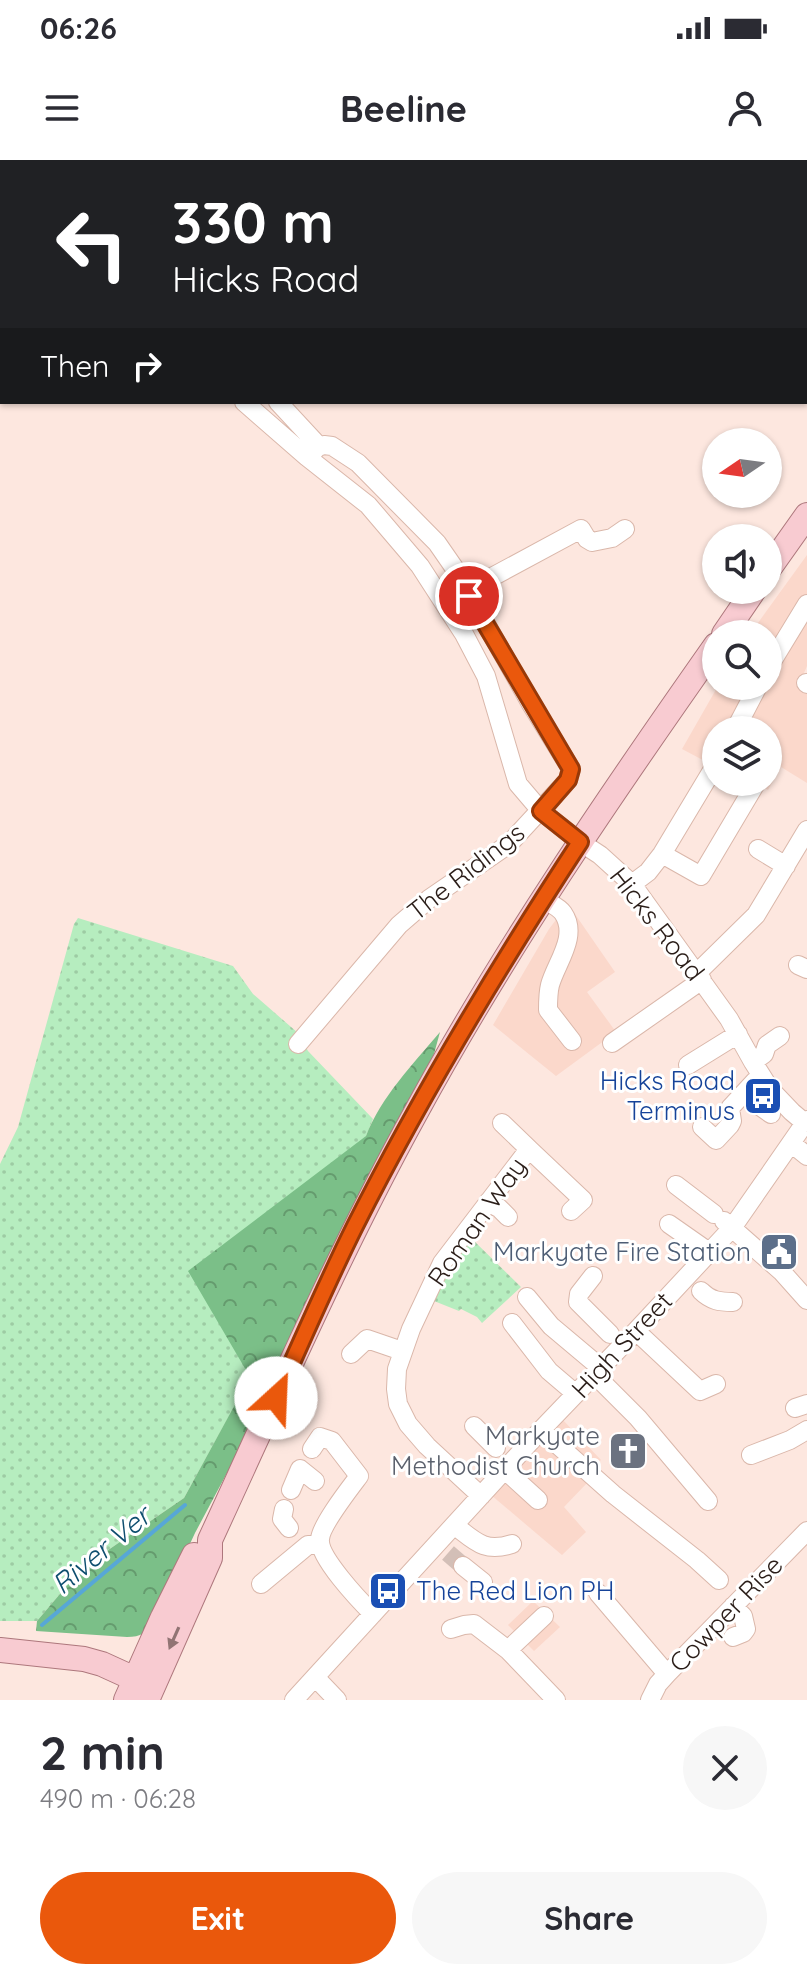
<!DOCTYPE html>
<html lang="en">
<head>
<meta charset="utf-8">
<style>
	body { margin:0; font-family:Quicksand,sans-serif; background:#f7f7f7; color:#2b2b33; height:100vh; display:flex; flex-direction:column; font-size:30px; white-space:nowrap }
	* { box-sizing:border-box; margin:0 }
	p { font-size:26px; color:#7c7c81 }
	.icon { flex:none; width:44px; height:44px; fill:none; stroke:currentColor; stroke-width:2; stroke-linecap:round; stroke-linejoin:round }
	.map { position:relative; height:1540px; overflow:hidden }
	.panel { display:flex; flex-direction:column; background:#fff; flex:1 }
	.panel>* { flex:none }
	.guide { position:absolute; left:0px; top:0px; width:808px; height:244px; box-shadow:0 2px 6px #0004; background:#202124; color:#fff; overflow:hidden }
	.needle { width:52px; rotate:257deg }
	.fabs { position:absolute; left:702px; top:268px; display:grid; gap:16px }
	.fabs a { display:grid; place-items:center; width:80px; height:80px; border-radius:50%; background:#fff; box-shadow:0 2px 6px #0004; font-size:40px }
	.pin { position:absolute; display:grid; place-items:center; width:68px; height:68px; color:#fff; margin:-34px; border:4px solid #fff; border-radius:50%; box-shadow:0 2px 8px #0007 }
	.me { position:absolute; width:88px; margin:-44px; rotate:25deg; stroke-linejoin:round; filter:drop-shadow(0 0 6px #0008) }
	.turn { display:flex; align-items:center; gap:28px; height:168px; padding:0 40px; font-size:36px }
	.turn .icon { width:104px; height:104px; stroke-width:2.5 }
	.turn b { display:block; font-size:56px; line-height:68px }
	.then { display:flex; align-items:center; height:76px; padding:0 40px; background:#0003; gap:16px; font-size:30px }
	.round { display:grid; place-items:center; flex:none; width:84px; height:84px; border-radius:42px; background:#f7f7f7 }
	.summary { display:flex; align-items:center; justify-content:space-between; height:136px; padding:0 40px }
	h1 { font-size:48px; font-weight:700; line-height:60px }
	.button { display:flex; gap:16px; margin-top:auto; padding:16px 40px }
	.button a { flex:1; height:92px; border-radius:48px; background:#ea580c; color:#fff; font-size:32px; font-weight:700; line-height:92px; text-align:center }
	.button a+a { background:#f7f7f7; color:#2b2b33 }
	.status { display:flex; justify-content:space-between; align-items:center; height:56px; padding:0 40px; background:#fff; direction:ltr }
	.status svg { height:22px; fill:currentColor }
	header { display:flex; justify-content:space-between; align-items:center; height:104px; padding:0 40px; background:#fff; font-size:36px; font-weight:700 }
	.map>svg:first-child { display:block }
	.built { fill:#fbd8cb }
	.green { fill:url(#green-dots) }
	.forest { fill:url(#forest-crowns) }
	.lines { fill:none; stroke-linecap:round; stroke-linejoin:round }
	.stream { stroke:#57a7d7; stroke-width:4 }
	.minor-tunnel { stroke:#d3bfb7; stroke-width:18; stroke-dasharray:18 9; stroke-linecap:butt }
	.minor-casing { stroke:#dab7aa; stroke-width:20 }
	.major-casing { stroke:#ad777c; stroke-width:26 }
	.minor { stroke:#fff; stroke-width:18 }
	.major { stroke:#f8cbd1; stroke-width:24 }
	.oneway { fill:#917474 }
	.route-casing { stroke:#983908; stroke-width:20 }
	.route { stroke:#ea580c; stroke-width:14 }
	.labels { text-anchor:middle; stroke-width:6; stroke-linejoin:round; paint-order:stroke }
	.street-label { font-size:26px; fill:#2a1d18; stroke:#fff }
	.transit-label { font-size:26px; fill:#164399; stroke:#fff; text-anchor:end }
	.service-label { font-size:26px; fill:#4e5e75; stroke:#fff; text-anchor:end }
	.worship-label { font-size:26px; fill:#5b616d; stroke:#fff; text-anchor:end }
	.water-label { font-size:28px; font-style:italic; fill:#0e4e6f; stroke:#fff }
</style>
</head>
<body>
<div class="status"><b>06:26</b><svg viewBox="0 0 49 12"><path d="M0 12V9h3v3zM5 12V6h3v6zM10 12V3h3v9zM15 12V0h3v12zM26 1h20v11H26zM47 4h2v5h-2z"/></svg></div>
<header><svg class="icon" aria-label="menu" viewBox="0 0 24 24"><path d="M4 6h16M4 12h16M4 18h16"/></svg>Beeline<svg class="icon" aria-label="person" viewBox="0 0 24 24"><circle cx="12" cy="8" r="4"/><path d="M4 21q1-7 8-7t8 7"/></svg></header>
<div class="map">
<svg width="807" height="1540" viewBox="0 0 807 1540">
	<defs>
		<pattern id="green-dots" width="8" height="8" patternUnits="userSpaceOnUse" patternTransform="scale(2)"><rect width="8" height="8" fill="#b6edbf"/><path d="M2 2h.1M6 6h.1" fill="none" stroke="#9dcba3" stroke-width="1.8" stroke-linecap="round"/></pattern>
		<pattern id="forest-crowns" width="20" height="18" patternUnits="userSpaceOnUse" patternTransform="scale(2)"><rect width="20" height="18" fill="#7bbf88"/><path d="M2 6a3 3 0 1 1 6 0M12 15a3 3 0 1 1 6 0" fill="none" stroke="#659b6e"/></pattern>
	</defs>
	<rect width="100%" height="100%" fill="#fde7df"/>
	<path class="built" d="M807 395V506L804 513 807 514V623L781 607 768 630 755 622H768V570H716V607L682 589 718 526H768V474H750Z
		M568 744 615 812 587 832 616 872 556 916 493 865 549 769Z
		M562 1259 601 1300 595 1305 558 1274 557 1268Z
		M540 1282 587 1323 564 1347 586 1372 562 1395 491 1335Z
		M533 1441 560 1467 534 1491 508 1465Z"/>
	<path class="green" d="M39 0H276L275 2H42Z
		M78 758 233 806 253 834 298 873 308 891 373 959 366 976 251 1216 184 1338 82 1408 37 1461H0V1004L18 967 74 764Z
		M472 1079 521 1127 482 1163 477 1157 461 1149 459 1151 434 1141 450 1106Z"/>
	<path class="forest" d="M440 872 434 894 386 984 244 1281 195 1373 154 1461C147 1473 141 1477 127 1477L36 1471 37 1461 82 1408 184 1338 250 1217 188 1111 366 976C381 937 413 904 440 872Z"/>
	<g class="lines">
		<path class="stream" d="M42 1465 185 1345"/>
		<path class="minor-tunnel" d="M448 1393 463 1406"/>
		<defs>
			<path id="minor" d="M0 95 2 97
				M244 242 307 297 368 345 420 406 464 474 486 516 518 624 541 651 580 682 600 695 632 724 729 859 753 902 770 929 792 952 805 963
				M278 242 316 283 318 287 312 293
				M469 436 479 424 581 369 587 379 592 382 612 378 625 369
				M768 508 807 444
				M806 523 807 524
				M735 570 758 526
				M758 689 786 706
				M662 694 701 716 755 625
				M632 724 648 712 662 694 716 604
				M543 739C549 743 559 747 563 753 579 776 556 803 550 825 548 833 548 842 548 850L572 881
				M798 805 807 809
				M697 813 756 755 807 670
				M612 883 702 820
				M298 884 399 765 429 739 509 684 568 620 571 609 531 544 455 409 437 383 358 303 332 286 324 285 318 287
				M753 902 764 894 767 885 780 876
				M688 905 738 874
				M770 929 754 942 771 954
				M502 963 529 989
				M702 967 716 980 730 965 732 961 730 948 754 922 762 917
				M791 983 807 996
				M676 1025 714 1054
				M488 1042 499 1048 508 1057
				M724 1061 782 1112 807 1140
				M669 1064 709 1092
				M593 1116 579 1134 578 1142 610 1174
				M701 1131C711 1141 720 1142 733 1142
				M527 1137 551 1166 601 1208
				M512 1163 549 1211 576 1234
				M636 1171 700 1231 716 1224
				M351 1194 367 1179 402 1191
				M594 1214 638 1258 708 1341
				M795 1248 807 1244
				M474 1266 496 1288
				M541 1270 613 1334 697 1400 719 1420
				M312 1289 320 1277 332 1281 359 1316C350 1328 321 1365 320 1379 318 1397 360 1441 373 1454
				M751 1295 790 1280 807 1270
				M505 1310 538 1340
				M291 1330 300 1309 315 1321
				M481 1336 427 1286 408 1264 398 1244 396 1229 397 1209 411 1169 442 1103 529 989 583 1040 571 1051
				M284 1349 282 1359 289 1368
				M454 1365C475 1381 484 1393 512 1384
				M463 1406 483 1422
				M261 1424 308 1385H320
				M598 1433 667 1514
				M733 1446 743 1456 746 1469 743 1473 733 1477
				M451 1469 464 1465 474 1464 508 1490 556 1540
				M508 1490 544 1456
				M315 1517 337 1540
				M294 1540 541 1270 636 1171 732 1068 807 960
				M650 1540 658 1524 667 1514 807 1371"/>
			<path id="major" d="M768 410 807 355
				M724 474 754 430
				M0 1490 84 1499 102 1504 148 1525
				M126 1540 163 1457 194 1395
				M147 1540 210 1398V1380C276 1237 339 1092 415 954 504 790 609 637 716 485"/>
		</defs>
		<use href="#minor" class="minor-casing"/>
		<use href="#major" class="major-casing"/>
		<use href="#minor" class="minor"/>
		<use href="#major" class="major"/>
	</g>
	<defs><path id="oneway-solid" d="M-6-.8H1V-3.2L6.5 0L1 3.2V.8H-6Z" transform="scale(2)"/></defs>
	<use class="oneway" href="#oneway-solid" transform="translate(174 1478) rotate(114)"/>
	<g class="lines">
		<defs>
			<path id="route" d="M276 1238C302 1181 327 1122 355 1066 422 933 499 806 580 682L541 651 568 620 571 609 469 436"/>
		</defs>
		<use href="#route" class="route-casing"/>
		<use href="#route" class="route"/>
	</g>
	<defs>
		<symbol id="bus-square" viewBox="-11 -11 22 22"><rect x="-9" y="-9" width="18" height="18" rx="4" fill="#1a4fb4" stroke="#fff"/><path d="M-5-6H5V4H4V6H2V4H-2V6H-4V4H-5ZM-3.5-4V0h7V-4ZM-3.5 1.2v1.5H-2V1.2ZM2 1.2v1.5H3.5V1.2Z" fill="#fff"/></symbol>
		<symbol id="civic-square" viewBox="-11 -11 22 22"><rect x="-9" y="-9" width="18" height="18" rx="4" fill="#5c6f8a" stroke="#fff"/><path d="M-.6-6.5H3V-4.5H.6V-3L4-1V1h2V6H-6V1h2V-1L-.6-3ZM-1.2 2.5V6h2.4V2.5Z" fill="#fff"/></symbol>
		<symbol id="church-square" viewBox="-11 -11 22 22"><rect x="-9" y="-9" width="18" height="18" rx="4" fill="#6b7280" stroke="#fff"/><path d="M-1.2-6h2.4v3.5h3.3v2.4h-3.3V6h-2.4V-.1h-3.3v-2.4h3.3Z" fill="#fff"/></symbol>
	</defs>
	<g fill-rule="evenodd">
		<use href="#bus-square" x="741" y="914" width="44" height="44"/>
		<use href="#civic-square" x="757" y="1070" width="44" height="44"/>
		<use href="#church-square" x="606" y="1269" width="44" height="44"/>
		<use href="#bus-square" x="366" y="1409" width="44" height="44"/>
	</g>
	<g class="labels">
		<g class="street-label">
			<text transform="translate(466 712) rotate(-38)" y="9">The Ridings</text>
			<text transform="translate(657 764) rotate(52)" y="9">Hicks Road</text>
			<text transform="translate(477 1062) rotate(-55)" y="9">Roman Way</text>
			<text transform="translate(622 1185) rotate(-47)" y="9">High Street</text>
			<text transform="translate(726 1454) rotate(-46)" y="9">Cowper Rise</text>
		</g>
		<g class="transit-label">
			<text x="735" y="930">Hicks Road<tspan x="735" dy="30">Terminus</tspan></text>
			<text x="416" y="1440" text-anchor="start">The Red Lion PH</text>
		</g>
		<g class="service-label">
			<text x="751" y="1101">Markyate Fire Station</text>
		</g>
		<g class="worship-label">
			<text x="600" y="1285">Markyate<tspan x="600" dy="30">Methodist Church</tspan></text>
		</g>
		<g class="water-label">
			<text transform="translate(101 1390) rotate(-40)" y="10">River Ver</text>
		</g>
	</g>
</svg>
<div class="fabs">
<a><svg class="needle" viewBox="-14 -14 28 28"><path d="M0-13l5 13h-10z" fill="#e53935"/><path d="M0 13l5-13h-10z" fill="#7c7c81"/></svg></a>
<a><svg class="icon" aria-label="sound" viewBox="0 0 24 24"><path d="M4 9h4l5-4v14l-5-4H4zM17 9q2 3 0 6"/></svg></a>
<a><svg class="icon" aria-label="search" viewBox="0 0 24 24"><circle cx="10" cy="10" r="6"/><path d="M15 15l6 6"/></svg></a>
<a><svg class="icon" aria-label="layers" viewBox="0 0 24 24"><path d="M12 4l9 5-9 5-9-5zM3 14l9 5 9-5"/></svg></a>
</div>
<div class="pin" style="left:469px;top:436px;background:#d93025"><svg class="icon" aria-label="arrive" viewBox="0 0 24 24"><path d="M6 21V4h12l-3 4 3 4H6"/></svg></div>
<svg class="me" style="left:276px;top:1238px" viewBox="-20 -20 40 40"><circle r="19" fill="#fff"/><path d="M0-13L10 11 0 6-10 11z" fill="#ea580c"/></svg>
<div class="guide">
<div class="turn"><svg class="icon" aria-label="left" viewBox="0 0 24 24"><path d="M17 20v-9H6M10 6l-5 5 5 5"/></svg><div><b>330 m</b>Hicks Road</div></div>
<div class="then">Then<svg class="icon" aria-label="right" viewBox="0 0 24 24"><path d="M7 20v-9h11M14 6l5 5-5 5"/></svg></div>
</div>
</div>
<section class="panel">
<div class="summary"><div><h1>2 min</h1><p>490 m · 06:28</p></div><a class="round"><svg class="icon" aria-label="close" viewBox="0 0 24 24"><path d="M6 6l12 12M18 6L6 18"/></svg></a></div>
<div class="button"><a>Exit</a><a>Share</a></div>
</section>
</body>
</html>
